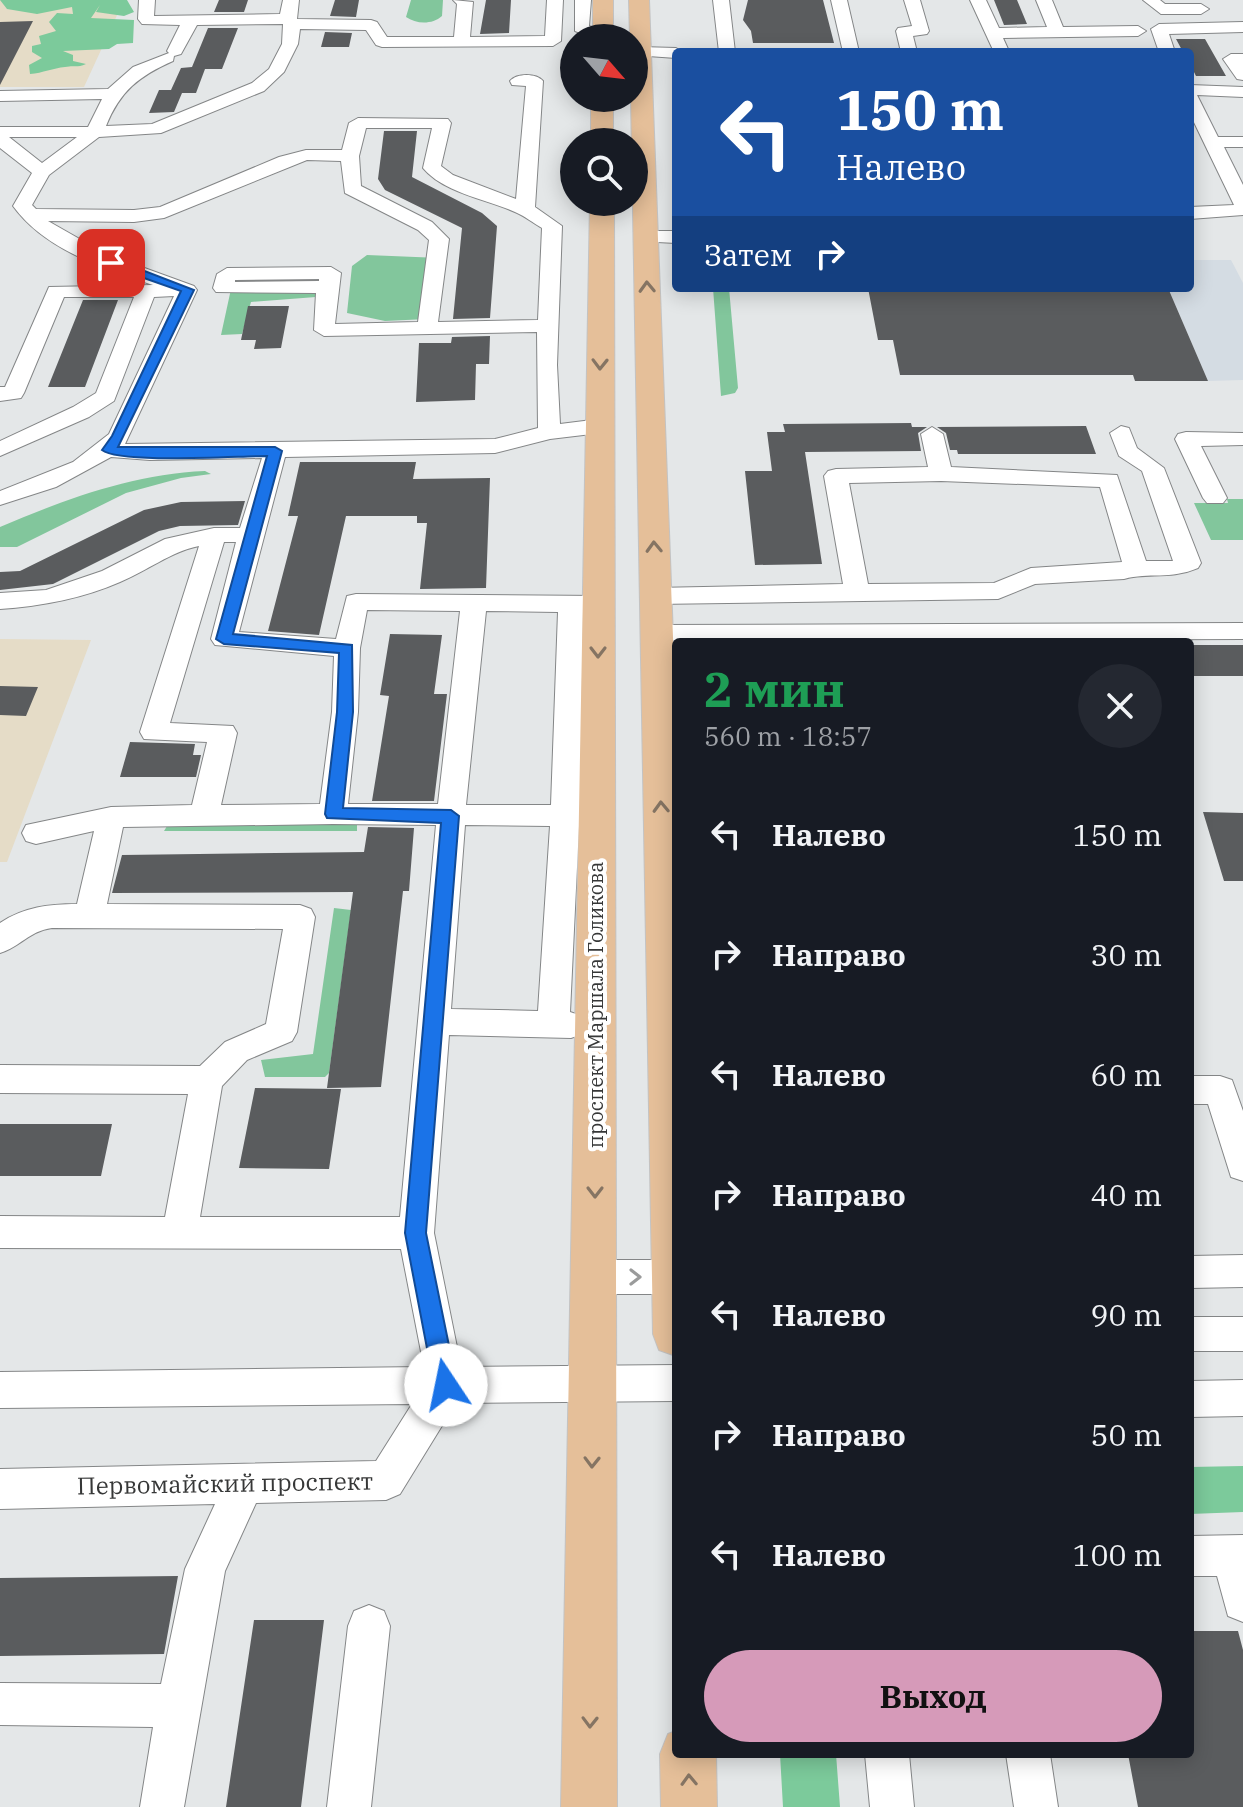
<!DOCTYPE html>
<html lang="ru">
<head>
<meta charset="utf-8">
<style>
	body { margin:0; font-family:"IBM Plex Serif",serif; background:#242831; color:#f1f3f6; height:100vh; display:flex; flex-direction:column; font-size:30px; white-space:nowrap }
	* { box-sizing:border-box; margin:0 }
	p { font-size:26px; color:#9ea1a6 }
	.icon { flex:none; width:44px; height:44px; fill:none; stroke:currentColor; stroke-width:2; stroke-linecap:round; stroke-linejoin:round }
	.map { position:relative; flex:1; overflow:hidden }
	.panel { position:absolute; left:672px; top:638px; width:522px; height:1120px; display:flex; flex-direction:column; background:#171b24; border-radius:8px; box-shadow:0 4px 20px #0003 }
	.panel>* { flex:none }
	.guide { position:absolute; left:672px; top:48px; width:522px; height:244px; border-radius:8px; box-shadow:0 4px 20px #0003; background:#1a4fa0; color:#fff; overflow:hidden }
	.needle { width:52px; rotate:118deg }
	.buttons { position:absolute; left:560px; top:24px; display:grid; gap:16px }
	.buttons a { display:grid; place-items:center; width:88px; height:88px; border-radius:50%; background:#171b24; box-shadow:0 4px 20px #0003; font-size:40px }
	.pin { position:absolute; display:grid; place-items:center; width:68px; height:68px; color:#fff; margin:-34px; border-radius:16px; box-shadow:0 4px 12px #0006 }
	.me { position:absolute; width:88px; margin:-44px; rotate:349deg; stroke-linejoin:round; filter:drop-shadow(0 0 6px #0008) }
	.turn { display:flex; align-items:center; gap:28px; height:168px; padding:0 32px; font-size:36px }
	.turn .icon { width:104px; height:104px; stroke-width:2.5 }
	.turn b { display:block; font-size:56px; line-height:68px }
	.then { display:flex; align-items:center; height:76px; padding:0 32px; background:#0003; gap:16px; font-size:30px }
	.round { display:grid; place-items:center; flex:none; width:84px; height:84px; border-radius:42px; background:#242831 }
	.overview { display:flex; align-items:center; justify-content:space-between; height:136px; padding:0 32px }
	h1 { font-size:48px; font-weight:700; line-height:60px; color:#1e9e55 }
	.primary-button { display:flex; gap:16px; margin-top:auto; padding:16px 32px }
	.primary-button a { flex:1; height:92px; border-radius:48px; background:#d69ab9; color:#111; font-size:32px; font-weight:700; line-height:92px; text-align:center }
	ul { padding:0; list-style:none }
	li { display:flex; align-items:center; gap:24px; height:120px; padding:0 32px }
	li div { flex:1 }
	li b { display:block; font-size:30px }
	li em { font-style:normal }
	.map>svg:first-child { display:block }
	.built { fill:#d4dce3 }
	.education { fill:#e5dcc7 }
	.green { fill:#82c69c }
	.forest { fill:#7cca9b }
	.building { fill:#5a5c5e }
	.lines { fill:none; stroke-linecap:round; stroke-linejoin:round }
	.minor-casing { stroke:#848687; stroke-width:2 }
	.major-casing { stroke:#c3c3c3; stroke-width:2 }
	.minor { fill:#fff; fill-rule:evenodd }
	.major { fill:#e5bf99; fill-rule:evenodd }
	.oneway { stroke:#857463 }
	.oneway2 { stroke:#9a9b9b }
	.route { fill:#1a73e8; stroke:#114b97; stroke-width:2 }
	.labels { text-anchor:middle; stroke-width:8; stroke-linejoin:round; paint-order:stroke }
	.street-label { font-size:20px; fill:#363737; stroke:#fff }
	.near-street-label { font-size:24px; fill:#363737; stroke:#fff }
</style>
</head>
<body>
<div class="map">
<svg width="1243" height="1807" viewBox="0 0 1243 1807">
	<rect width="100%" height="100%" fill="#e4e7e8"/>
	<path class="built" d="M1190 260H1231L1243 283V380L1208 381 1168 288H1190Z"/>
	<path class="education" d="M0 0H124L84 87H0Z
		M0 639 91 640 7 862H0Z"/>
	<path class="green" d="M411 0H443L442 16C432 25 416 24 406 17Z
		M367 255 440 258 427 319 385 321 347 313 352 266Z
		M317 288 316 297 251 302 242 334 221 335 231 289Z
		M713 288H729L738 388 735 393 721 396Z
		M205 471 211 474 181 478 126 493 17 547H0V527C66 499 133 474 205 471Z
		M1227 499H1243V540H1211L1194 503H1228Z
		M172 818 357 823V831H164Z
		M334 908 351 910 329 1073 325 1077H265L261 1060 313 1054Z"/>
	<path class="forest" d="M0 0H127L134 12 124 16 96 12 100 5 91 18 134 20 133 43 117 44 109 49 63 51 73 55V61L86 64C77 68 74 65 65 67 53 68 43 73 30 74L29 65 42 58 32 52V46L41 44 39 36 56 31 49 22 57 13 73 14 72 7 37 14 7 9Z
		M1243 1466V1512L1190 1514V1467Z
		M780 1754H836L840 1807H783Z"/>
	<path class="building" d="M219 0H248L244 12H214Z
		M335 0H359L356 17 330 16Z
		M486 0H511L509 33 480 34Z
		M748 0H823L834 43H753L751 31 743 20Z
		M994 0H1017L1027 24 1004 25Z
		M33 21 0 85V22Z
		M208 28H238L222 69H205L196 93H182L174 112 149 113 159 90H171L181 68 192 67Z
		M325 32 352 33 349 47H321Z
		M1176 39H1205L1226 76H1196L1190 64V52H1183Z
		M384 131H417L412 177 482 213 497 226 490 318 453 319 462 228 385 190 378 179Z
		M868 288H1168L1208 381H1135L1133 375H900L893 340H878Z
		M83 300H118L85 387H48Z
		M248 306H289L281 348 254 349 256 340H241Z
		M490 336 489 364H476L475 400 416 402 419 343H451L452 337Z
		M911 423 912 427H927L918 433 921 451 805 452 822 564 755 565 745 471H772L767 432H785L783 424Z
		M1086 426 1096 454H958L957 450H950L946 433 937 427Z
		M300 462H416L413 479 490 478 486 588 420 589 427 523H417V516H346L319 635 268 631 298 516H288Z
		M245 501 238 525 180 526 159 531 53 584 0 590V572L20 571 144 510 181 502Z
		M390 634 442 635 434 694H447L434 801H372L389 696 380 695Z
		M1190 645H1243V676H1190Z
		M0 686 38 687 26 716 0 715Z
		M130 742 195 744 193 755H201L196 777H120Z
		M1203 812 1243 813V881H1224Z
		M368 827 414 828 409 891H403L381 1087 327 1088 353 892 112 893 122 855 364 852Z
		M255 1088 341 1089 329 1169 239 1168Z
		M0 1124H112L101 1176H0Z
		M178 1576 164 1654 0 1656V1578Z
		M254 1620H324L301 1807H226Z
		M1190 1631H1238L1243 1650V1807H1138L1128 1754H1190Z"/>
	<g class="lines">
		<defs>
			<path id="minor" d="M139 0H155L154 16 280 14 283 0H299L297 19 371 20 377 22 387 37H454L457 4 453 0 473 2 470 37 545 36 547 0H563L561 41 553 46 382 47 376 45 366 30 300 29 298 44 284 72 264 91 161 133 99 137 49 175 32 205 36 209 134 210 160 207 279 157 306 150H342L349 123 358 118 448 119 451 123 441 166 453 175 516 199 526 86 512 85 510 81C517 73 536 73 543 81L535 207 562 226 557 365 560 424 600 419 611 426 600 433 550 439 495 453 285 457 239 632 336 639 347 596 356 594 599 596 608 598 612 604 608 610 583 612 580 805 607 809 611 816 607 823 579 826 570 1012 582 1016 587 1025 582 1034 571 1038 449 1035 434 1233 461 1367 676 1365V1401L456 1403 400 1494 386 1500 256 1503 225 1571 184 1807H140L153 1727 0 1725V1683L161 1684 185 1569 215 1504 0 1509V1469L376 1461 412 1404 0 1408V1372L424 1367 401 1249 0 1248V1216L165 1217 188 1094 0 1093V1065L200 1066 225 1042 266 1024 283 929 52 928C29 931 20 947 0 953V923C24 907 49 904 77 904L94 831 36 844 26 841 22 833 26 825 111 807 192 805 207 742 144 739 140 732 199 546C170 552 147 571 120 582 81 599 42 606 0 609V593L46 590 102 571 165 539 214 528H240L262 458 150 460 111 457 56 487 0 505V491L73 462 109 434 174 296 154 297 114 401 89 417 0 456V441L73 407 96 393 134 297H64L24 393 21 398 0 401V387H5L49 287 153 285C103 268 45 250 13 206L32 173 0 148V127H88L102 99 0 101V91L108 89 133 67 169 53 167 51 180 25 142 24 138 19ZM283 24 282 44 269 69 252 83 152 124 106 126C120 91 139 76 173 61L174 56 181 54 197 25ZM366 128H432L423 168C444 193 486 199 515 212 525 216 533 223 542 228L538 320 438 322 449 239 432 222 361 186 359 156ZM9 137H77L42 163ZM307 160 341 161 345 193 418 230 429 240 418 322 335 324 341 273 331 267 227 268 217 274 213 288 216 292 316 293 314 330 324 336 537 332 538 428 495 439 125 444 197 290 194 286 106 254 48 221 134 222 164 218ZM319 279V281L235 282V280ZM224 542H236L211 639 215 645 334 656 332 712 320 804 221 805 237 733 233 726 170 723ZM367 610 460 611 438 804H348L358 712 360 648ZM486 611 558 612 551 805H466ZM333 824 436 825 400 1217H200L222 1086 247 1060 292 1041 297 1032 315 917 311 909 300 905 107 904 123 827ZM465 825 550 826 538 1011 451 1009Z
				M575 0H591L589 26 609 33 610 38H593L575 31Z
				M713 0H729L735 52H719Z
				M831 0H847L859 52H843Z
				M904 0H920L929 31 927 34 913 36 917 52H901L896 31 898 28 912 26Z
				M970 0H986L999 28 1047 27 1036 0H1052L1063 27 1138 26 1146 31 1138 36 1003 38 1008 49 1006 52H994Z
				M1143 0H1160L1165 4H1201L1209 9 1201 14H1161Z
				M1243 22V32L1169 34 1175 52H1159L1151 29 1159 24Z
				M640 47 676 48 683 52H676V58L634 55V49Z
				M1231 54H1243V80L1237 79 1223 59Z
				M1190 85 1243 87V97L1197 95 1218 137H1243V147H1224L1243 185V215L1190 219V207L1234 205 1190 114Z
				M645 231H676V243L638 241 635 237Z
				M1121 426 1129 428 1137 448 1164 468 1201 563 1198 568C1170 580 1149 572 1124 579L1035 584 998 599 655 604 646 602 642 596 646 590 655 588 843 584 824 476 828 471 836 469 928 467 921 434 932 427 943 434 951 467 1117 475 1146 561H1173L1142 471 1119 456 1110 433ZM941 481 1100 487 1122 562 1031 568 994 583 868 584 849 483Z
				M1186 432 1243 433V445L1201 446 1227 498 1223 503H1207L1203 498 1175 439 1178 434Z
				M1243 623V639L657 641 648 639 644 633 648 627 657 625Z
				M1190 1076H1220L1232 1080 1243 1111V1181L1231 1177 1208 1104H1190Z
				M1243 1255V1287L1190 1288V1256Z
				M595 1260H676V1294H595L582 1289 577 1277 582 1265Z
				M1190 1317H1243V1351H1190Z
				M1243 1380V1416L1190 1417V1381Z
				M1243 1535V1622L1228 1616 1217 1576H1190V1536Z
				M369 1605 384 1611 390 1626 371 1807H327L348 1626 354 1611Z
				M865 1754H909L914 1807H870Z
				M1006 1754H1050L1058 1807H1014Z"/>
			<path id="major" d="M593 0H613V38H593Z
				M629 0H649L676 717V1356L659 1350 653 1334 631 98H634V38H630Z
				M591 98H613V142H591Z
				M590 202H614L617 1807H561Z
				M676 1731V1754H716L717 1807H661L660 1754 668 1734Z"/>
		</defs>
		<use href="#minor" class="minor-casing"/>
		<use href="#major" class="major-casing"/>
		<use href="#minor" class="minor"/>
		<use href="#major" class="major"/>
	</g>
	<defs><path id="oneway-chevron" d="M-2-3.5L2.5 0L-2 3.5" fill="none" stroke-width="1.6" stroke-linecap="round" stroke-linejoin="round" transform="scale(2)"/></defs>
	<g class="oneway">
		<use href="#oneway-chevron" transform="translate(647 287) rotate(-92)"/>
		<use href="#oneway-chevron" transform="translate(600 364) rotate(91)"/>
		<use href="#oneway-chevron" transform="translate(654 547) rotate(-92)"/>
		<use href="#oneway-chevron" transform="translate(598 652) rotate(90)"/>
		<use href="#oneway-chevron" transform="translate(661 807) rotate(-92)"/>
		<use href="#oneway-chevron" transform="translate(595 1192) rotate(90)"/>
		<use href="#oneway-chevron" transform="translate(592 1462) rotate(91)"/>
		<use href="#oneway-chevron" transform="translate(590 1722) rotate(91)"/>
		<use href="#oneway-chevron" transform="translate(689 1780) rotate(-92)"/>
	</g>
	<use class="oneway2" href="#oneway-chevron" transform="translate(635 1277)"/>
	<path class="route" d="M107 260H116L194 290 118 447H275L282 451 233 634 352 645 353 712 343 808 451 810 459 816 426 1233 457 1385 454 1393 446 1396 438 1393 434 1385 405 1233 441 823 327 818 325 814 337 712 339 653 224 644 216 639 267 456C237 456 120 464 102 450L112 436 181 291 107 265Z"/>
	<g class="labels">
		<g class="street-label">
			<text transform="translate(596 1005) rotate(-90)" y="7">проспект Маршала Голикова</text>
		</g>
		<g class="near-street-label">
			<text transform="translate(225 1484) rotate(-1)" y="8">Первомайский проспект</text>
		</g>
	</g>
</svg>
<div class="buttons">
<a><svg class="needle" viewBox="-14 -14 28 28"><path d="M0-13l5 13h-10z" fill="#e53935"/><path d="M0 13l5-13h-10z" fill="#9ea1a6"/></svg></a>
<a><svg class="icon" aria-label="search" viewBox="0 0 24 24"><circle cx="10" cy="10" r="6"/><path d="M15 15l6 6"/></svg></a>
</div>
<div class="pin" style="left:111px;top:263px;background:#d93025"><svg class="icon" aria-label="arrive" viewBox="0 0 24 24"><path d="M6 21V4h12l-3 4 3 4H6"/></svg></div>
<svg class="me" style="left:446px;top:1385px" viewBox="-20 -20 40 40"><circle r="19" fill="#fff"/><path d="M0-13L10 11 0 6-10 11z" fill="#1a73e8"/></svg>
<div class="guide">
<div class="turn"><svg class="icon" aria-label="left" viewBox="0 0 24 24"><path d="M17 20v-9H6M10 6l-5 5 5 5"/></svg><div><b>150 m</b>Налево</div></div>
<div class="then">Затем<svg class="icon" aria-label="right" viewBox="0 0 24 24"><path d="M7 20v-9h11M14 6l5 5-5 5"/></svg></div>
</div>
<section class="panel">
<div class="overview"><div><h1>2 мин</h1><p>560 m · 18:57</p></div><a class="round"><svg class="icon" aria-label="close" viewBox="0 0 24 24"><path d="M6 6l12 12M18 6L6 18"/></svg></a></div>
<ul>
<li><svg class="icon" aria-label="left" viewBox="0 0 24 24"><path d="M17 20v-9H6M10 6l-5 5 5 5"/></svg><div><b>Налево</b></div><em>150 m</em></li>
<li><svg class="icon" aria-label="right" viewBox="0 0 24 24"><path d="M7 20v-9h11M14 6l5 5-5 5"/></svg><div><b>Направо</b></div><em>30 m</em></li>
<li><svg class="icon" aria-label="left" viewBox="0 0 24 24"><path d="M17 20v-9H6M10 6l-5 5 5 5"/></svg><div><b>Налево</b></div><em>60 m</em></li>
<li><svg class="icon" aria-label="right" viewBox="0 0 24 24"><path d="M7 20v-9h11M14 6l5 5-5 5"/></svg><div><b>Направо</b></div><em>40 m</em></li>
<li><svg class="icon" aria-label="left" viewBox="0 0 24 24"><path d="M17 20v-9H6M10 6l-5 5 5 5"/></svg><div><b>Налево</b></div><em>90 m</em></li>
<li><svg class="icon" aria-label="right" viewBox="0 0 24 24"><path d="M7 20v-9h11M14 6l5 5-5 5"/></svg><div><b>Направо</b></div><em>50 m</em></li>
<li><svg class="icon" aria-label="left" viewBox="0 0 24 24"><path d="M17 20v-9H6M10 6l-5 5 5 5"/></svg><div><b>Налево</b></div><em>100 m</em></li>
</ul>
<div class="primary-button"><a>Выход</a></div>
</section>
</div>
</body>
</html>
